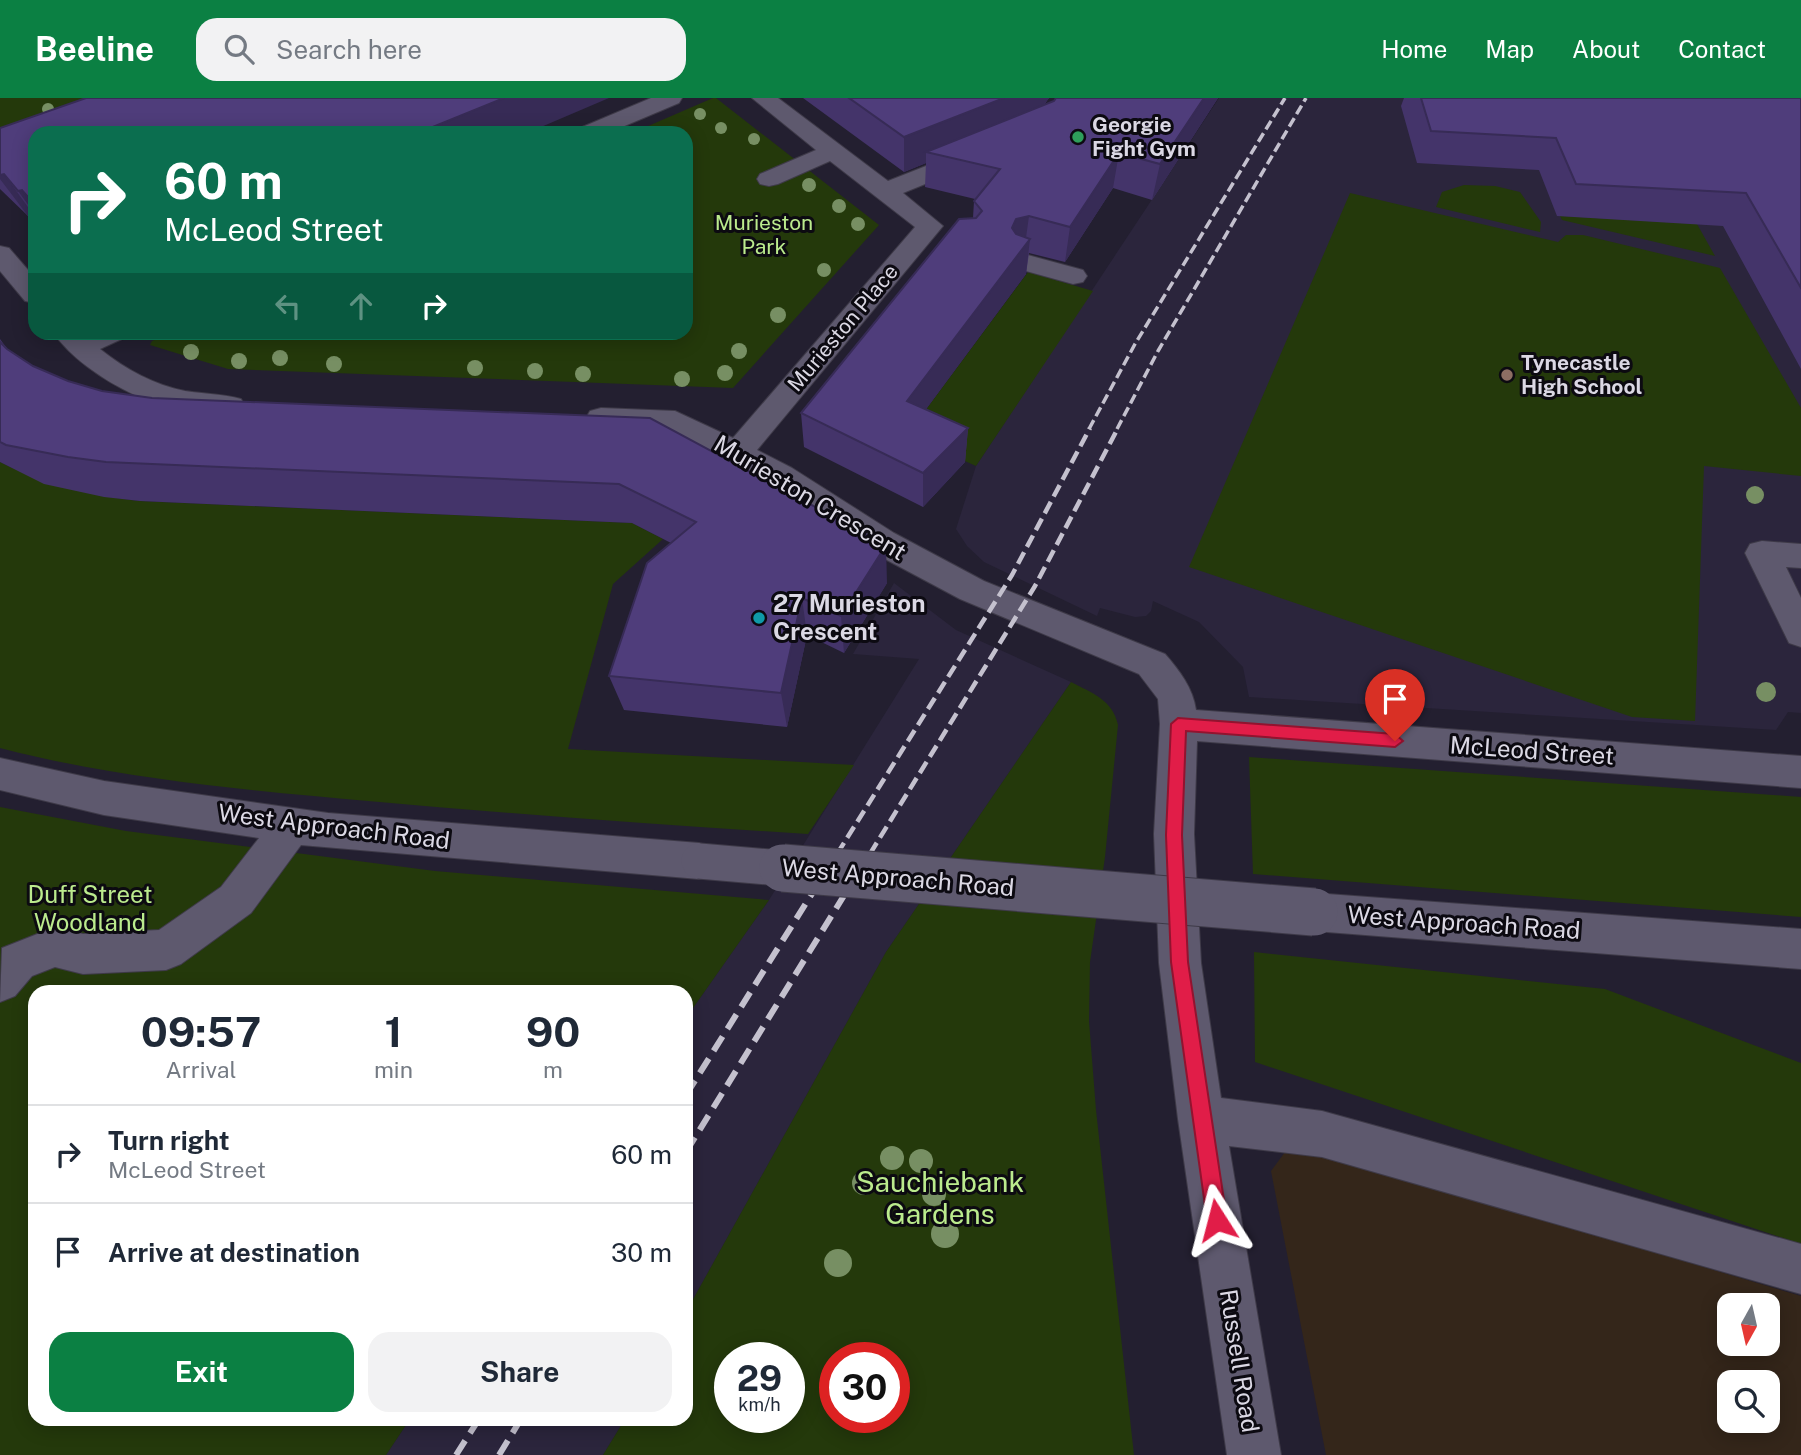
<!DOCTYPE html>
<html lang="en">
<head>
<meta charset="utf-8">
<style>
	body { margin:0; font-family:"Public Sans",sans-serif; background:#f2f2f3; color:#1f2937; height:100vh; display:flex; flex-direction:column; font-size:26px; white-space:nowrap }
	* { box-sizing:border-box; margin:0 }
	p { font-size:23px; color:#747a83 }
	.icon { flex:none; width:38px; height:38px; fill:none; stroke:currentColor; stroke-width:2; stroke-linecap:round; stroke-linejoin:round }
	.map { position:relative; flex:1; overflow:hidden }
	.sheet { position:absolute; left:28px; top:887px; width:665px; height:441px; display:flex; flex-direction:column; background:#fff; border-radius:21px; box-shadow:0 4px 18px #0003 }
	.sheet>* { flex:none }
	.hud { position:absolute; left:28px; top:28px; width:665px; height:214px; border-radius:21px; box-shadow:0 4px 18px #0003; background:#0b6e4f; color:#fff; overflow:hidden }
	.needle { width:46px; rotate:188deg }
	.buttons { position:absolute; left:1717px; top:1195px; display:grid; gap:14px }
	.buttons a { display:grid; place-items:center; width:63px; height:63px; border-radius:14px; background:#fff; box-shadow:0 4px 18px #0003; font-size:35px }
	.speed { position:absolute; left:714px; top:1244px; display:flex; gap:14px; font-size:35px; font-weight:700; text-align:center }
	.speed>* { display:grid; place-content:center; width:91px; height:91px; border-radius:50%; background:#fff; box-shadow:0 4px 18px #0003; line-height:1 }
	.speed small { font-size:18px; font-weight:400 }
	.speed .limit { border:10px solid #d22; background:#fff; color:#111 }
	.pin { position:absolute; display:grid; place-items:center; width:60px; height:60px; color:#fff; margin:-72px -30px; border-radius:50% 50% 50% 0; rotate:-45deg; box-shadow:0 0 7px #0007 }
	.pin .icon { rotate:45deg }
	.me { position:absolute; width:77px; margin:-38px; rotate:351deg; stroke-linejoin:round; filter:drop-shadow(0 0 5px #0008) }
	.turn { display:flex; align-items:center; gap:24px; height:147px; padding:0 21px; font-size:32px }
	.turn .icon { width:91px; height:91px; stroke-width:2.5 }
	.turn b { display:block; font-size:49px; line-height:60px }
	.lanes { display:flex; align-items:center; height:66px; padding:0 21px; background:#0003; justify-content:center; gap:35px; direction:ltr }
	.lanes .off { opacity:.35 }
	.eta { display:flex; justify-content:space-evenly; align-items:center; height:119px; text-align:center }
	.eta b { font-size:42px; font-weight:700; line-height:49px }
	.cta { display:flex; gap:14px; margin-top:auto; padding:14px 21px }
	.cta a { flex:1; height:80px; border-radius:21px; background:#0b8043; color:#fff; font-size:28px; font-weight:700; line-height:80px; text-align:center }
	.cta a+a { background:#f2f2f3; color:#1f2937 }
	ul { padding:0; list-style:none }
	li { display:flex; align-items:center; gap:21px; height:98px; padding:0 21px; border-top:2px solid #e0e1e3 }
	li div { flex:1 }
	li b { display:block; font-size:26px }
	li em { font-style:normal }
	header { display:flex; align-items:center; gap:42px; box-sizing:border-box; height:98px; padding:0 35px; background:#0b8043; color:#fff }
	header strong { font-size:33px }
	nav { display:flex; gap:38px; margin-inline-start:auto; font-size:24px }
	.search { width:490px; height:63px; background:#f2f2f3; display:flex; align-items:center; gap:18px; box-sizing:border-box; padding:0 24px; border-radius:21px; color:#747a83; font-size:26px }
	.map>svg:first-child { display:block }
	.built { fill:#2b253c }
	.industrial { fill:#34261a; fill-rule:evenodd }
	.green { fill:#24390b; fill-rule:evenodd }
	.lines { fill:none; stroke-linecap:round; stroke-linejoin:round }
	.minor-casing { stroke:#3e3a48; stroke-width:2 }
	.minor { fill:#5e596e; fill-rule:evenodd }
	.rail-far2 { stroke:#c4c1ce; stroke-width:3.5; stroke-dasharray:10 4.5; stroke-linecap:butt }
	.rail-far1 { stroke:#c4c1ce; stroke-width:4.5; stroke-dasharray:13 6; stroke-linecap:butt }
	.rail { stroke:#c4c1ce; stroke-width:6; stroke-dasharray:17 9; stroke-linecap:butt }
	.minor-bridge-far1-casing { stroke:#3e3a48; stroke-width:37; stroke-linecap:butt }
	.minor-bridge-casing { stroke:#3e3a48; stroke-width:49; stroke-linecap:butt }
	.minor-bridge-far1 { stroke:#5e596e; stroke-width:35 }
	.minor-bridge { stroke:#5e596e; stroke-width:47 }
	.tree { fill:#778f63 }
	.wall { fill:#44346a }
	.shaded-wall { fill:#372b56 }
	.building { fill:#4f3d7b; stroke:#372b56; stroke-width:2 }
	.route { fill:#e11d48; stroke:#92132f; stroke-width:2 }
	.leisure-dot { fill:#2e9e5b; stroke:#0c0a11; stroke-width:2.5 }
	.education-dot { fill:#8d6e63; stroke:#0c0a11; stroke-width:2.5 }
	.culture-dot { fill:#0f9aa8; stroke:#0c0a11; stroke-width:2.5 }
	.labels { text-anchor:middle; stroke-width:6; stroke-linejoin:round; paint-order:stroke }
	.far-poi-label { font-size:21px; font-weight:bold; fill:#dbd8e4; stroke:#0c0a11; text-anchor:start }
	.far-park-label { font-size:21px; fill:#bbeb8d; stroke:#0c0a11 }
	.far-street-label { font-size:21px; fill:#dbd8e4; stroke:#0c0a11 }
	.street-label { font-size:24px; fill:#dbd8e4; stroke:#0c0a11 }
	.poi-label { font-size:24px; font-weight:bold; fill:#dbd8e4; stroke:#0c0a11; text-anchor:start }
	.park-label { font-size:24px; fill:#bbeb8d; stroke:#0c0a11 }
	.near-park-label { font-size:28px; fill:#bbeb8d; stroke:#0c0a11 }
</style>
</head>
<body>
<header>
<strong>Beeline</strong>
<div class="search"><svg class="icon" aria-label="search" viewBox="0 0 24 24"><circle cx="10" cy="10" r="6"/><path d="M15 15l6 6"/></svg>Search here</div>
<nav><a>Home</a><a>Map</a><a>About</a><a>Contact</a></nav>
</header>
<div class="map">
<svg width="1801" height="1357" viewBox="0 0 1801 1357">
	<rect width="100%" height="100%" fill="#231f30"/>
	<path class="built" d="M1219 0H1801V615L1788 614 1776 632 1249 599 1243 569 1199 524 1153 503 1151 513 1146 518 1135 519 1100 510 1097 518 984 464 967 448 956 431 976 368Z
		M894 485 956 532 1071 584 886 854 686 1214V920L769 802 919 561 853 556Z
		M410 1321H625L603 1357H386Z"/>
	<path class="industrial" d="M1291 1046 1801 1198V1357H1326L1271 1073ZM1729 1208H1768V1246H1729ZM1729 1284H1768V1323H1729Z"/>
	<path class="green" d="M0 0H113L0 40Z
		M713 0H716L879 127 733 290 228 271 150 247 152 243 173 234H686V35H632Z
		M1464 87 1495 88 1520 94 1541 124 1540 134 1436 109 1442 94Z
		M1350 95 1558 144 1566 137H1583L1720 170 1801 310V378L1704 368 1695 623 1632 619 1189 469Z
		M1560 118 1697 126 1715 158 1562 122Z
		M1028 174 1093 193 976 368 907 337Z
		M0 364C45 387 89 397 138 403L632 425 663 441 613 486 568 651 854 667 808 736C661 727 515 716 368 703 245 692 120 681 0 650Z
		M1071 584C1092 595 1113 602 1118 627L1105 759 1090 864 1089 923 1096 1012 1134 1357H603L625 1321H686V1214L886 854ZM730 1260H789V1320H730ZM835 1260H894V1320H835Z
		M1249 659 1801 699V819L1253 776Z
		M0 709 126 733 435 773 769 802 686 920V894H35V1321H410L386 1357H0Z
		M1254 854 1605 891 1801 965V1146L1255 964Z"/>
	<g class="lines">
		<defs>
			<path id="minor" d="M651 0H682L679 5 608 35H576L580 30Z
				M752 0H778L888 83 964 53 973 51 982 53 985 58 982 63 903 95 943 128 757 352 792 370 894 435 984 483 1165 556C1179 572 1193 590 1196 612L1801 658V690L1197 643 1194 736 1201 865 1221 1000 1322 1013 1801 1146V1196L1322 1059 1229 1048 1281 1357H1227L1178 1021 1159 865 1154 736 1160 626 1158 601 1139 576 960 501 870 453 770 386 670 333 601 330 590 327 586 320 590 313 601 310 675 313 733 340 915 129 830 63 778 86 769 88 760 86 757 81 760 76 816 52Z
				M0 148 9 150 35 180V205L25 203 0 173Z
				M1024 156 1083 172 1087 178 1083 184 1073 186 1015 170 1011 164 1015 158Z
				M53 234H128L124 240 100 251C125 271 154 287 185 293 204 296 223 296 241 301L245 308 241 315C184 331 84 281 53 234Z
				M1762 443 1801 446V470L1786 469 1801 500V549L1789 545 1745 455 1750 446Z
				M0 660 104 683 328 715 699 745 713 750 719 763 713 776 699 781 301 747 251 815 181 866 166 872 83 876 55 869 32 878 15 898 0 904 2 850 55 829 83 836 159 832 221 789 259 740 104 717 0 692Z
				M1314 795 1801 831V871L1314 833 1299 828 1293 814 1299 800Z"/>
		</defs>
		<use href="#minor" class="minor-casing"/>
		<use href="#minor" class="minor"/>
		<path class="rail-far2" d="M1089 331 1135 246 1285 0
			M1117 331 1158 253 1306 0"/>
		<path class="rail-far1" d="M827 772 1012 477 1090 330
			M860 772 1035 488 1118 330"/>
		<path class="rail" d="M686 997 828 770
			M686 1054 861 770
			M456 1357 479 1321
			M499 1357 521 1321"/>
		<defs>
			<path id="minor-bridge-far1" d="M699 763 804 772"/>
			<path id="minor-bridge" d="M783 770 1314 814"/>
		</defs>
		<use href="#minor-bridge-far1" class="minor-bridge-far1-casing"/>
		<use href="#minor-bridge" class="minor-bridge-casing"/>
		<use href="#minor-bridge-far1" class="minor-bridge-far1"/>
		<use href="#minor-bridge" class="minor-bridge"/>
	</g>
	<g class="tree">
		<circle cx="48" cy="11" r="6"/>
		<circle cx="700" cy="16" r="6"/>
		<circle cx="721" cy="30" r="6"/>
		<circle cx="754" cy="41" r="6"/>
		<circle cx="809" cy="87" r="7"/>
		<circle cx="839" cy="108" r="7"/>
		<circle cx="858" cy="126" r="7"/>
		<circle cx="824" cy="172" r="7"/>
		<circle cx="778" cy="217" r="8"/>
		<circle cx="739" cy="253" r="8"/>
		<circle cx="191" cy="254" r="8"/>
		<circle cx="280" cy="260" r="8"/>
		<circle cx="239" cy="263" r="8"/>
		<circle cx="334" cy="266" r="8"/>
		<circle cx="475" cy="270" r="8"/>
		<circle cx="535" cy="273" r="8"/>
		<circle cx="725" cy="275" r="8"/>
		<circle cx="583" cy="276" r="8"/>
		<circle cx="682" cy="281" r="8"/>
		<circle cx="1755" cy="397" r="9"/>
		<circle cx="1766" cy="594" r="10"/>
		<circle cx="892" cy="1060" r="12"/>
		<circle cx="921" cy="1063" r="12"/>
		<circle cx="864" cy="1085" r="12"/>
		<circle cx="934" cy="1096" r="12"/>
		<circle cx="945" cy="1136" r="14"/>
		<circle cx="838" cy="1165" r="14"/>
	</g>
	<path class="wall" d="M803 0H1049L1044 7 1218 0 1152 102 1113 90 1065 164 1029 155 1026 176 926 311 968 330 965 364 923 409 804 349 801 315 973 120 974 103 975 101 925 89 926 65 904 74Z
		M1404 0H1801V271L1723 128 1557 118 1539 72 1417 65 1401 8Z
		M0 30 35 35V118L33 116 28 118 0 91Z
		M0 241 8 252 33 268 68 283 102 293 152 300 650 320 887 485 844 555 807 537 787 629 624 612 609 578 671 445 632 425 140 403 104 399 44 386 0 364Z"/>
	<path class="shaded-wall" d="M504 0H609L527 35H418Z
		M1004 0H1049L1031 23 926 54V65L904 74V39Z
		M1204 0H1218L1152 102 1160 66Z
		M1119 55 1113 90 1065 164 1070 129Z
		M4 76 33 116 28 118 0 81V77Z
		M22 92 35 110V116L18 93Z
		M1029 118 1025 147 1030 141 1026 176 907 337V303L1012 130 1016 121Z
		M968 330 965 364 923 409V375Z
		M886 447 887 485 844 555 841 518Z
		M802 500 807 537 787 629 781 595Z"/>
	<path class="building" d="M86 0H504L418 35H35V107L22 92 18 93 4 76 0 77V30Z
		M849 0H1004L904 39Z
		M1056 0H1204L1160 66 1119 55 1070 129 1029 118 1016 121 1012 130 1016 136 1030 141 907 303 968 330 923 375 801 315 959 121 976 120 982 113 974 103 1000 71 926 54 1054 3Z
		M1421 0H1801V190L1746 95 1576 86 1556 40 1431 33Z
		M0 244 7 251 33 268 68 283 102 293 152 300 650 320 886 447 841 518 802 500 781 595 609 578 647 465 696 424 619 386 106 364 68 359 6 347 0 344Z"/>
	<path class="route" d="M1178 620 1395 636 1403 643 1395 649 1186 633 1182 737 1188 864 1227 1122 1224 1129 1217 1132 1210 1129 1207 1122 1171 864 1166 737 1171 626Z"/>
	<circle class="leisure-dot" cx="1078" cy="39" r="7"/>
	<circle class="education-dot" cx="1507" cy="277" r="7"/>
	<circle class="culture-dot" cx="759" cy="520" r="7"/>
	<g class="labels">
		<g class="far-poi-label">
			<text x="1092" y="34">Georgie<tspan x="1092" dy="24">Fight Gym</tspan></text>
			<text x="1521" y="272">Tynecastle<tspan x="1521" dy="24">High School</tspan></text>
		</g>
		<g class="far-park-label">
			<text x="764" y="132">Murieston<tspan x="764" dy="24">Park</tspan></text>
		</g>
		<g class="far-street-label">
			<text transform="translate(843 230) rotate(-50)" y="7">Murieston Place</text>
		</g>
		<g class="street-label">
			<text transform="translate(810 400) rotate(31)" y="8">Murieston Crescent</text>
			<text transform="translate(1532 653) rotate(4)" y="8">McLeod Street</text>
			<text transform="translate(334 729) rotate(7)" y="8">West Approach Road</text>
			<text transform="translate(898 780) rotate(5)" y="8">West Approach Road</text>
			<text transform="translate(1464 825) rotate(4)" y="8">West Approach Road</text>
			<text transform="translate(1239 1263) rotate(81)" y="8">Russell Road</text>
		</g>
		<g class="poi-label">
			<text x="773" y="514">27 Murieston<tspan x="773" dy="28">Crescent</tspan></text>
		</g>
		<g class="park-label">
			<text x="90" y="805">Duff Street<tspan x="90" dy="28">Woodland</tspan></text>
		</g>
		<g class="near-park-label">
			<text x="940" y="1094">Sauchiebank<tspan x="940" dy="32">Gardens</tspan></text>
		</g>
	</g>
</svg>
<div class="buttons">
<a><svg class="needle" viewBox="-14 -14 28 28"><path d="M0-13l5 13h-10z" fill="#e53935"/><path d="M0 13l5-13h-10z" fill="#747a83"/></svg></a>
<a><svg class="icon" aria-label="search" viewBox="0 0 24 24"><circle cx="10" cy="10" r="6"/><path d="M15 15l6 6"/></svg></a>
</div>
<div class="speed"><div>29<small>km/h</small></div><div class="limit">30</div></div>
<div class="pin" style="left:1395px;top:643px;background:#d93025"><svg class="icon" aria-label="arrive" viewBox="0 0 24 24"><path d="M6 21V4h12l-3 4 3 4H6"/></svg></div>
<svg class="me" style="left:1217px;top:1122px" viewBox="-20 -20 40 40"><path d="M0-17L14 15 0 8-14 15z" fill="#e11d48" stroke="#fff" stroke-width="4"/></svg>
<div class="hud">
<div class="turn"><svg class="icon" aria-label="right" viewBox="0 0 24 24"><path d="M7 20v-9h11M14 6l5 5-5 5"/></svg><div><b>60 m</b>McLeod Street</div></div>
<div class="lanes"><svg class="icon off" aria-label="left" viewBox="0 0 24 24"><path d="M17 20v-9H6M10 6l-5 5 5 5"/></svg><svg class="icon off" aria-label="ahead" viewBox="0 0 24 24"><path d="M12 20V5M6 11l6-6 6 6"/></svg><svg class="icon" aria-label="right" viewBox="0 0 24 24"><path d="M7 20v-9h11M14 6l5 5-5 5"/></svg></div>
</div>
<section class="sheet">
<div class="eta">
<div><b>09:57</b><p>Arrival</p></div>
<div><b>1</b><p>min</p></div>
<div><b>90</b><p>m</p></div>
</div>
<ul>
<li><svg class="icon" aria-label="right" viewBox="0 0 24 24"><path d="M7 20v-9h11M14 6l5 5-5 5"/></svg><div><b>Turn right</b><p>McLeod Street</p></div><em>60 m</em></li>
<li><svg class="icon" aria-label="arrive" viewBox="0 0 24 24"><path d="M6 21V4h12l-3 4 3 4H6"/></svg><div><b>Arrive at destination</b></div><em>30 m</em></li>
</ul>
<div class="cta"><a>Exit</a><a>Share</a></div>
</section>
</div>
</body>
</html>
